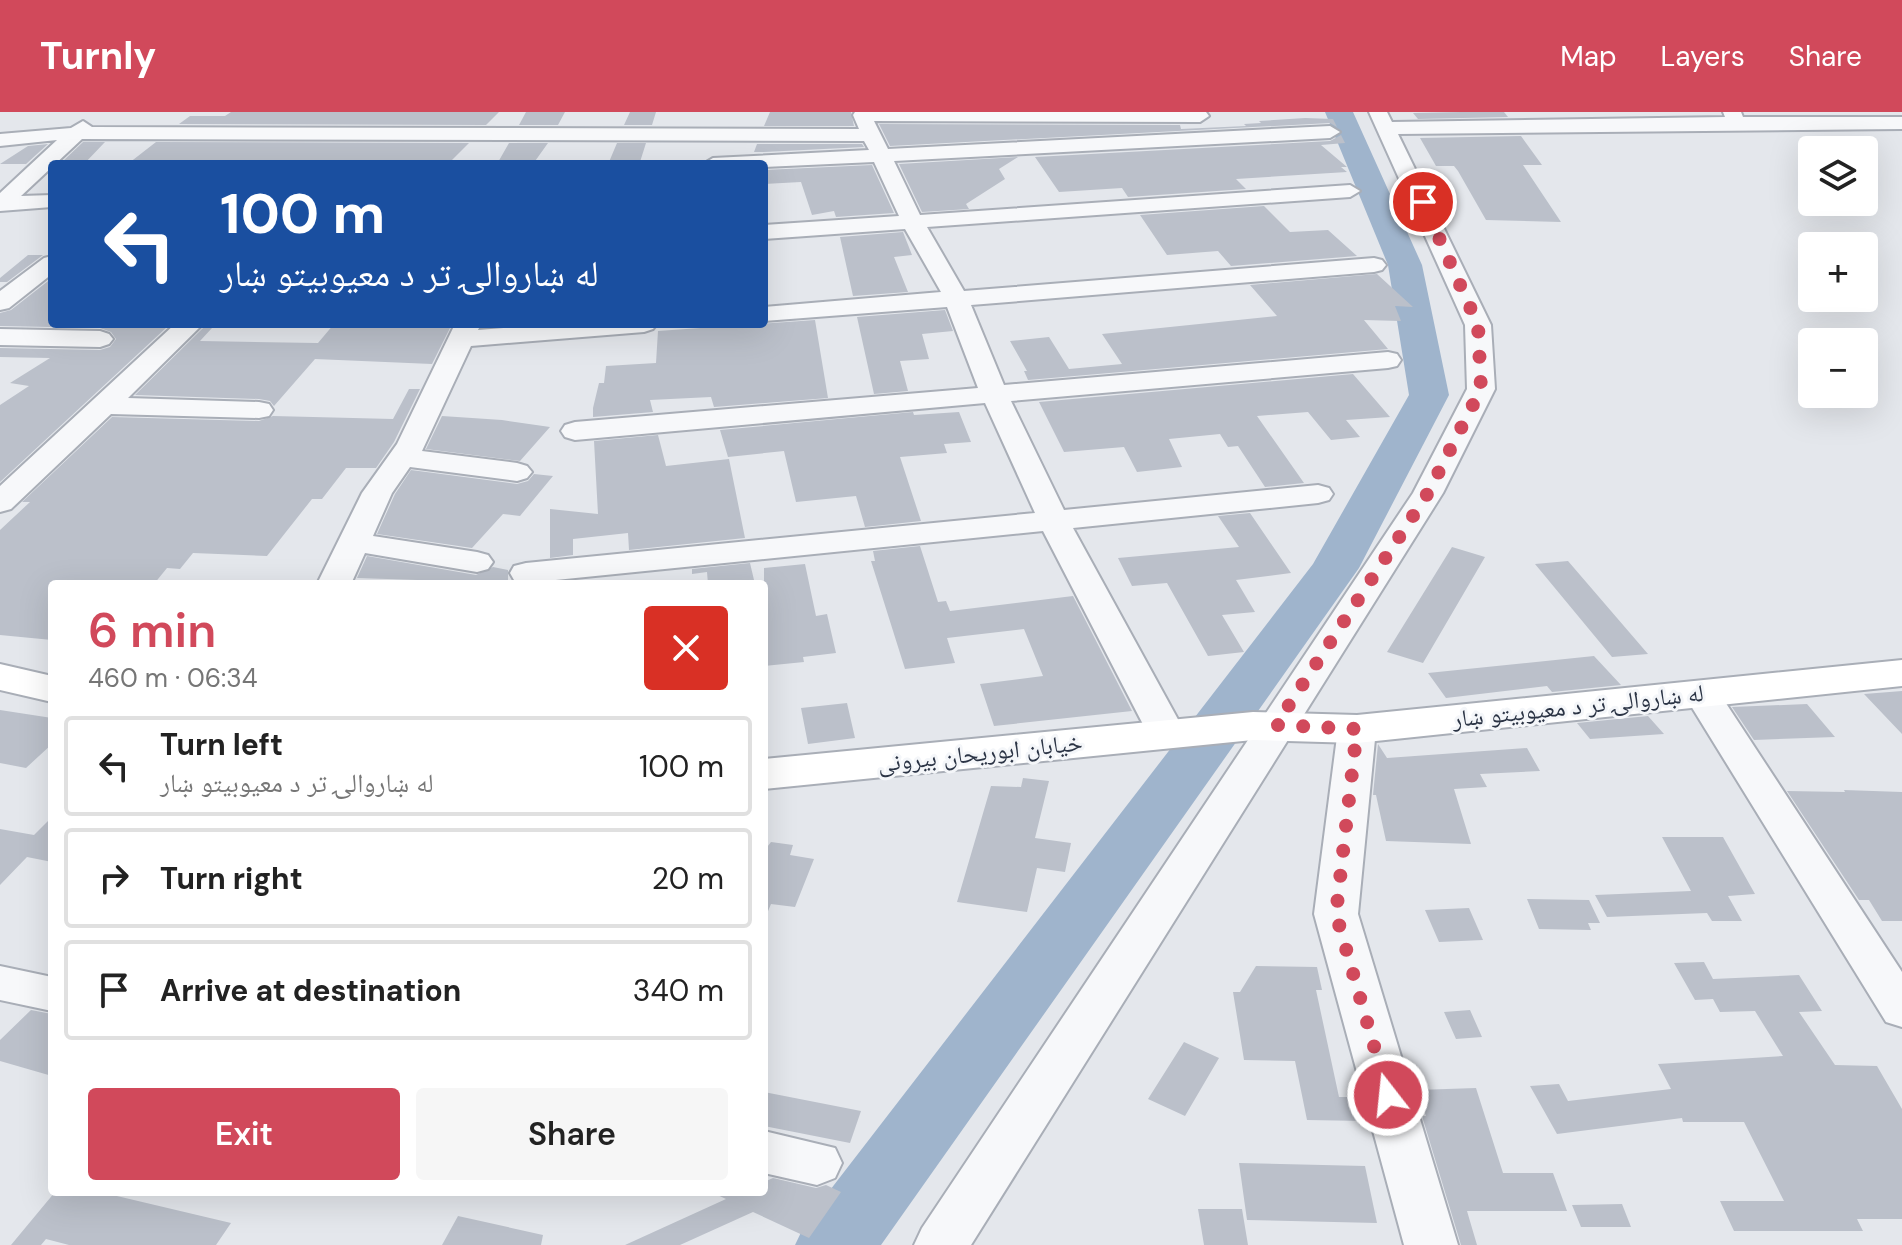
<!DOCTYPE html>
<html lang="en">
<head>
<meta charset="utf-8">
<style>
	body { margin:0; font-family:"DM Sans","Noto Naskh Arabic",sans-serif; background:#f6f6f6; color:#222; height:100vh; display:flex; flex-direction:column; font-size:30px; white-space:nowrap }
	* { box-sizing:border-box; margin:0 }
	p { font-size:26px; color:#767676 }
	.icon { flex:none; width:44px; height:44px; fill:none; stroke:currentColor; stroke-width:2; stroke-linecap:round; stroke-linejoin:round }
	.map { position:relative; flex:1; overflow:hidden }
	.drawer { position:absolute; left:48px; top:468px; width:720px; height:616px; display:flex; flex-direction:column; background:#fff; border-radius:8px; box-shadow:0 8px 32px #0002 }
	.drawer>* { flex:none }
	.hud { position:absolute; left:48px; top:48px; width:720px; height:168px; border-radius:8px; box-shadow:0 8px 32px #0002; background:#1a4fa0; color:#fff; overflow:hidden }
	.tools { position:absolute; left:1798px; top:24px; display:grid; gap:16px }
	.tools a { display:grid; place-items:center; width:80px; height:80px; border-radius:8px; background:#fff; box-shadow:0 8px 32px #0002; font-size:40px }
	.pin { position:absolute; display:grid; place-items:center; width:68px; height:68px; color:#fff; margin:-34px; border:4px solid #fff; border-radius:50%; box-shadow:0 2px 8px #0007 }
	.me { position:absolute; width:88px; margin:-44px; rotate:344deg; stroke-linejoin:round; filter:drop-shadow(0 0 6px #0008) }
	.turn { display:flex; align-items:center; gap:28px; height:168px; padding:0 40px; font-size:36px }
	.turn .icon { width:104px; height:104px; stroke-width:2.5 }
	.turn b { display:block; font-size:56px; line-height:68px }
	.round { display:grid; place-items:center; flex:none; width:84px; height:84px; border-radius:8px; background:#f6f6f6 }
	.overview { display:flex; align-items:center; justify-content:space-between; height:136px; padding:0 40px }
	h1 { font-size:48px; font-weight:600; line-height:60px; color:#d1495b }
	.button { display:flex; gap:16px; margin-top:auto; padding:16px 40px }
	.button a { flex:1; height:92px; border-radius:8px; background:#d1495b; color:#fff; font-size:32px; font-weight:600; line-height:92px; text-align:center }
	.button a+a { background:#f6f6f6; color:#222 }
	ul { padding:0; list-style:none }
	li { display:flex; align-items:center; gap:24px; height:100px; margin:0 16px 12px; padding:0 24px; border:4px solid #e0e0e0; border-radius:8px }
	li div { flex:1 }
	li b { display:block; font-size:30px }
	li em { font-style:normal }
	header { display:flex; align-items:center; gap:48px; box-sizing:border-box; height:112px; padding:0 40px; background:#d1495b; color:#fff }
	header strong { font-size:38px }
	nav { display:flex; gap:44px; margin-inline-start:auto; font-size:28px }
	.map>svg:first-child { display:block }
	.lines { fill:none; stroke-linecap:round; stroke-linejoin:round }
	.river { fill:#9fb4cc; fill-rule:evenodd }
	.building { fill:#bbc0ca }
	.street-casing { stroke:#a9aeb7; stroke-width:4 }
	.secondary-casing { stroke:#a9aeb7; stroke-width:4 }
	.street { fill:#f7f8fa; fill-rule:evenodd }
	.secondary { fill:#fff; fill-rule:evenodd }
	.route { stroke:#d1495b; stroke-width:14; stroke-dasharray:0 25.2 }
	.labels { text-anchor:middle; stroke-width:6; stroke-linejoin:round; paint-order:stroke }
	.street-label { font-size:24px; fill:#2b3445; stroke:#f4f6f9 }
</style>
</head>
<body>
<header>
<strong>Turnly</strong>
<nav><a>Map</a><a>Layers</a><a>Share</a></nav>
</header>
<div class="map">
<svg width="1902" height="1133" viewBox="0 0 1902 1133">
	<rect width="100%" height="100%" fill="#e4e7ec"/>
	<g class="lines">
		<path class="river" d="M1325 0H1353L1422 153 1449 283 1359 456 881 1133H795L807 1108 1313 452 1409 283 1388 153Z"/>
	</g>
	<path class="building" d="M231 0H499L486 13 179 12 190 4H225Z
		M526 0H565L558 13H519Z
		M630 0H656L652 13H624Z
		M770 0H851L854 14H764Z
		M1460 0H1504L1508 5 1418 7 1413 1Z
		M1305 6 1333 7 1337 15 1330 11 890 34 879 12 1180 13 1181 17 1246 14 1244 12 1261 11 1259 9Z
		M1341 23 1345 31 1321 33 1347 55H1341L1347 60 1236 67 1246 77 1128 85 1122 76 1059 80 1035 45 1330 29Z
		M1521 24 1542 53H1523L1561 110 1486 108 1458 59 1454 54H1436L1420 26Z
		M83 30H105L84 52H60Z
		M156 30 469 31 448 52H331L335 49 129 51Z
		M509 31H548L533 52H497Z
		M617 31H646L640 50H609Z
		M48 32 26 52H0L28 34Z
		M757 32H862L864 35 764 40H754Z
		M1018 45 999 57 1005 67 966 92 969 97 922 100 899 52Z
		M872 53 894 101 836 105 834 99 812 103 801 70 764 72V58Z
		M1264 94 1290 120 1328 118 1357 144 1231 154 1218 139 1167 143 1140 103Z
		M903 120 912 143 894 145 908 180 853 184 840 125Z
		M28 143H43L7 170H0V166Z
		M1377 162 1413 195 1395 194 1401 209 1364 208 1388 237 1028 268 1024 259H1027L1010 229 1049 225 1069 257 1122 252 1102 222 1277 204 1250 173Z
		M52 166V212L167 215 0 370V293L29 274 10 271 50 246 0 245V236L100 238 110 235 116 227 111 220 100 216 0 214V201L11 198Z
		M945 198 953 219 922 222 929 247 900 249 908 279 874 282 857 205Z
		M815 208 828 286 714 295 711 285 650 288 653 300 593 305V296L599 271H604L606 254 656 251 658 219Z
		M334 212H452L432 252 315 247 274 294 270 289 259 287 135 283 203 216H212L200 229 318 231Z
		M1353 262 1390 305 1346 308 1360 325 1331 328 1308 300 1257 304 1304 371 1265 375 1238 334 1228 335 1220 322 1169 327 1182 355 1137 360 1124 335 1064 340 1039 290Z
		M409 277H420L394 330 376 356H346L322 387H312L267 444 193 441 180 457 167 456 154 472H52V528L0 523V418L30 390H22L112 305 259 309 273 304 393 307Z
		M913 300 914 303 959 300 971 330 944 332 947 341 900 345 921 409 865 415 856 384 796 390 784 339 728 345 720 318Z
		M442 304 502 308 550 315 520 349 426 337Z
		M658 323 666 354 729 347 745 426 629 438 628 421 573 427V443L550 446V397L598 402 594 329Z
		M411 358 517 372 528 369 534 362 553 364 520 404 503 402 472 436 377 422 395 382Z
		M1250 401 1291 461 1236 468 1255 500 1222 503 1244 540 1208 544 1167 471 1132 474 1118 446 1239 435 1218 404Z
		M920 434 938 490 946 489 950 499 1073 484 1132 599 994 614 980 572 1043 564 1024 517 947 526 955 551 905 557 871 449H875L873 439Z
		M1452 435 1485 445 1423 551 1387 540Z
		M367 444 476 463 493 455 508 458V472H414L417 468 357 466Z
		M1568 449 1648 542 1612 545 1535 452Z
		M750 451 754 468 708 472 707 460 692 462V457Z
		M805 452 816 504 827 502 836 541 803 545 804 550 764 554V456Z
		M1594 544 1621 573 1552 580 1547 574 1446 586 1428 561Z
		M1902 579V622L1864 582Z
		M847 591 855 626 808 632 801 596Z
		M1807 592 1835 625 1754 628 1732 595Z
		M0 598 52 606V632L26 656 0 651Z
		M1648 604 1664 622 1590 627 1577 611Z
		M1378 632 1387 646 1527 636 1540 659 1480 662 1487 675 1454 677 1471 732 1386 729 1376 683H1373Z
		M1023 666 1049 669 1035 726 1071 731 1065 760 1037 756 1027 800 957 790 991 674 1021 675Z
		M1844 678 1902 680V809H1882L1869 788H1859L1787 679 1845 680Z
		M52 705V750L27 745 0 773V717L34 723Z
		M1662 725H1723L1755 782 1728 784 1742 809H1712L1707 801 1607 805 1595 783 1691 779Z
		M771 730 793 733 790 743 814 747 795 795 771 792 766 804 764 739Z
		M1527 787 1589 788 1600 811H1588L1591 818 1539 817Z
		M1469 796 1483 828 1439 830 1425 798Z
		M1704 850 1713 867 1799 863 1822 899 1799 900 1835 953 1877 954 1902 997V1107H1857L1863 1119H1734L1720 1089H1784L1744 1010H1683L1682 1006 1557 1022 1530 974 1559 972 1568 989 1671 977 1658 952 1783 944 1755 899 1720 900 1713 887 1695 888 1674 851Z
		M1256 854 1317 855 1322 878H1316L1339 985H1357L1363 1009 1307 1008 1295 949 1244 948 1233 880H1240Z
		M31 898 52 902V964L0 949V928Z
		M1470 898 1482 925 1456 927 1444 900Z
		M1184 930 1219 946 1185 1004 1148 987Z
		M1476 976 1503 1061H1553L1567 1099H1467L1477 1133H1461L1422 1004H1426L1417 978Z
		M764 980 861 999 850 1031 764 1014Z
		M1239 1051 1365 1054 1377 1111 1247 1108Z
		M773 1066 816 1076 826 1073 841 1080 809 1126 753 1100 680 1133H625L726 1087 711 1080H764V1070Z
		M55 1080H100L231 1111 216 1133H69L46 1127 41 1133H11Z
		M1622 1092 1631 1115H1581L1572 1093Z
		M1198 1097H1242L1248 1133H1204Z
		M458 1104 543 1123 541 1133H442Z"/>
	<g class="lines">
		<defs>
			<path id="street" d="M855 0H1206L1209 4 1200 10 874 9 888 37 1330 14 1340 20 1330 26 894 49 920 103 1350 73 1360 79 1350 85 927 115 964 179 1374 146 1382 148 1386 153 1382 158 1374 160 971 193 1004 273 1388 240 1397 242 1401 248 1397 254 1388 256 1011 289 1064 398 1318 373 1329 376 1333 382 1329 388 1318 391 1073 416 1186 622 1180 630 1167 634 1154 630 1148 622 1043 419 526 471 514 468 510 461 514 454 526 451 1035 401 985 291 575 328 565 325 561 319 565 313 575 310 978 276 947 195 764 209V195L941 180 905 117 764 127V113L899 104 874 50 764 55V52H703L713 46 869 38 864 29 82 27 21 84 52 83V95L0 99V81L57 28 0 34V22L71 16 83 9 92 15 859 17 853 3Z
				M1369 0H1387L1392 10 1725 5 1723 0H1741L1743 5H1902V17L1398 22 1491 213 1495 277 1443 381 971 1133H914L922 1116 1413 381 1467 277 1465 213Z
				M52 144V162L9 196 0 198V179L44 146Z
				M175 212H203L128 286 259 290 269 292 273 298 269 304 259 306 111 302 11 397 0 400V374Z
				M455 212H481L478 218 552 212H657L653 217 644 220 471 234 422 339 517 351 527 354 532 360 527 366 517 369 410 355 392 381 373 424 477 440 488 443 493 450 488 457 477 460 365 441 351 472H317L362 381 397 332Z
				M0 217 100 219 109 222 113 227 109 232 100 235 0 233Z
				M1701 570 1714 573 1902 860V915L1886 910 1683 581 1688 573Z
				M1357 605 1370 609 1376 617 1358 802 1458 1133H1404L1314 802 1338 617 1344 609Z
				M0 854 52 865V899L0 888Z
				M764 1019 835 1036 842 1051 835 1066 817 1073 764 1061Z"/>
			<path id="secondary" d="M1902 548V574L1357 631 1253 628 764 677V647L1253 600 1357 603Z
				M0 552 52 564V590L0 578Z"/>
		</defs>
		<use href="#street" class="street-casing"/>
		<use href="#secondary" class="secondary-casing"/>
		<use href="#street" class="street"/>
		<use href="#secondary" class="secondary"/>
	</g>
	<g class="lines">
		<path class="route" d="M1388 983 1336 802 1357 617 1276 613 1428 381 1481 277 1478 213 1423 90"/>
	</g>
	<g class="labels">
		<g class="street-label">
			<text transform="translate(1578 594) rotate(-6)" y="8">له ښاروالۍ تر د معیوبیتو ښار</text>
			<text transform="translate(980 641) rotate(-6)" y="8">خیابان ابوریحان بیرونی</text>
		</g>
	</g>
</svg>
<div class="tools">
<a><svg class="icon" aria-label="layers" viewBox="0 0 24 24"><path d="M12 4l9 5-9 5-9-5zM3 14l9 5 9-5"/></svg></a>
<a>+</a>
<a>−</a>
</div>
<div class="pin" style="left:1423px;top:90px;background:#d93025"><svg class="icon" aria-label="arrive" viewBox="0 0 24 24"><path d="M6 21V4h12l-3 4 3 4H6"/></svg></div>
<svg class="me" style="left:1388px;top:983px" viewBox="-20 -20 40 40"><circle r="17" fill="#d1495b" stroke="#fff" stroke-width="3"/><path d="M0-11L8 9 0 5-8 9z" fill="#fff"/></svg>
<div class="hud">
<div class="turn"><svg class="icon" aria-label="left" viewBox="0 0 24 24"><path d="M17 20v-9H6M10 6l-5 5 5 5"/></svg><div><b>100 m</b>له ښاروالۍ تر د معیوبیتو ښار</div></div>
</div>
<section class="drawer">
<div class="overview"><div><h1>6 min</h1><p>460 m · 06:34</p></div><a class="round" style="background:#d93025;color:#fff"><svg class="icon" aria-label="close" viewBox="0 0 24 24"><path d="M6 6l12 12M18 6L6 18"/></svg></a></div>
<ul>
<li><svg class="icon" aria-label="left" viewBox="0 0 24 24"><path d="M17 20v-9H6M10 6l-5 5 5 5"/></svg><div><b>Turn left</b><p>له ښاروالۍ تر د معیوبیتو ښار</p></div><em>100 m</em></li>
<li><svg class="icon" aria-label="right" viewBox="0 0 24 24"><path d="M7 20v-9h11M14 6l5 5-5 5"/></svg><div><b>Turn right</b></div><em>20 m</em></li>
<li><svg class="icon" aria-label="arrive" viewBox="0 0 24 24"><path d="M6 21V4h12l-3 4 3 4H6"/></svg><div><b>Arrive at destination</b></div><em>340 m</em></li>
</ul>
<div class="button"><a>Exit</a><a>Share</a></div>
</section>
</div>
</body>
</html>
